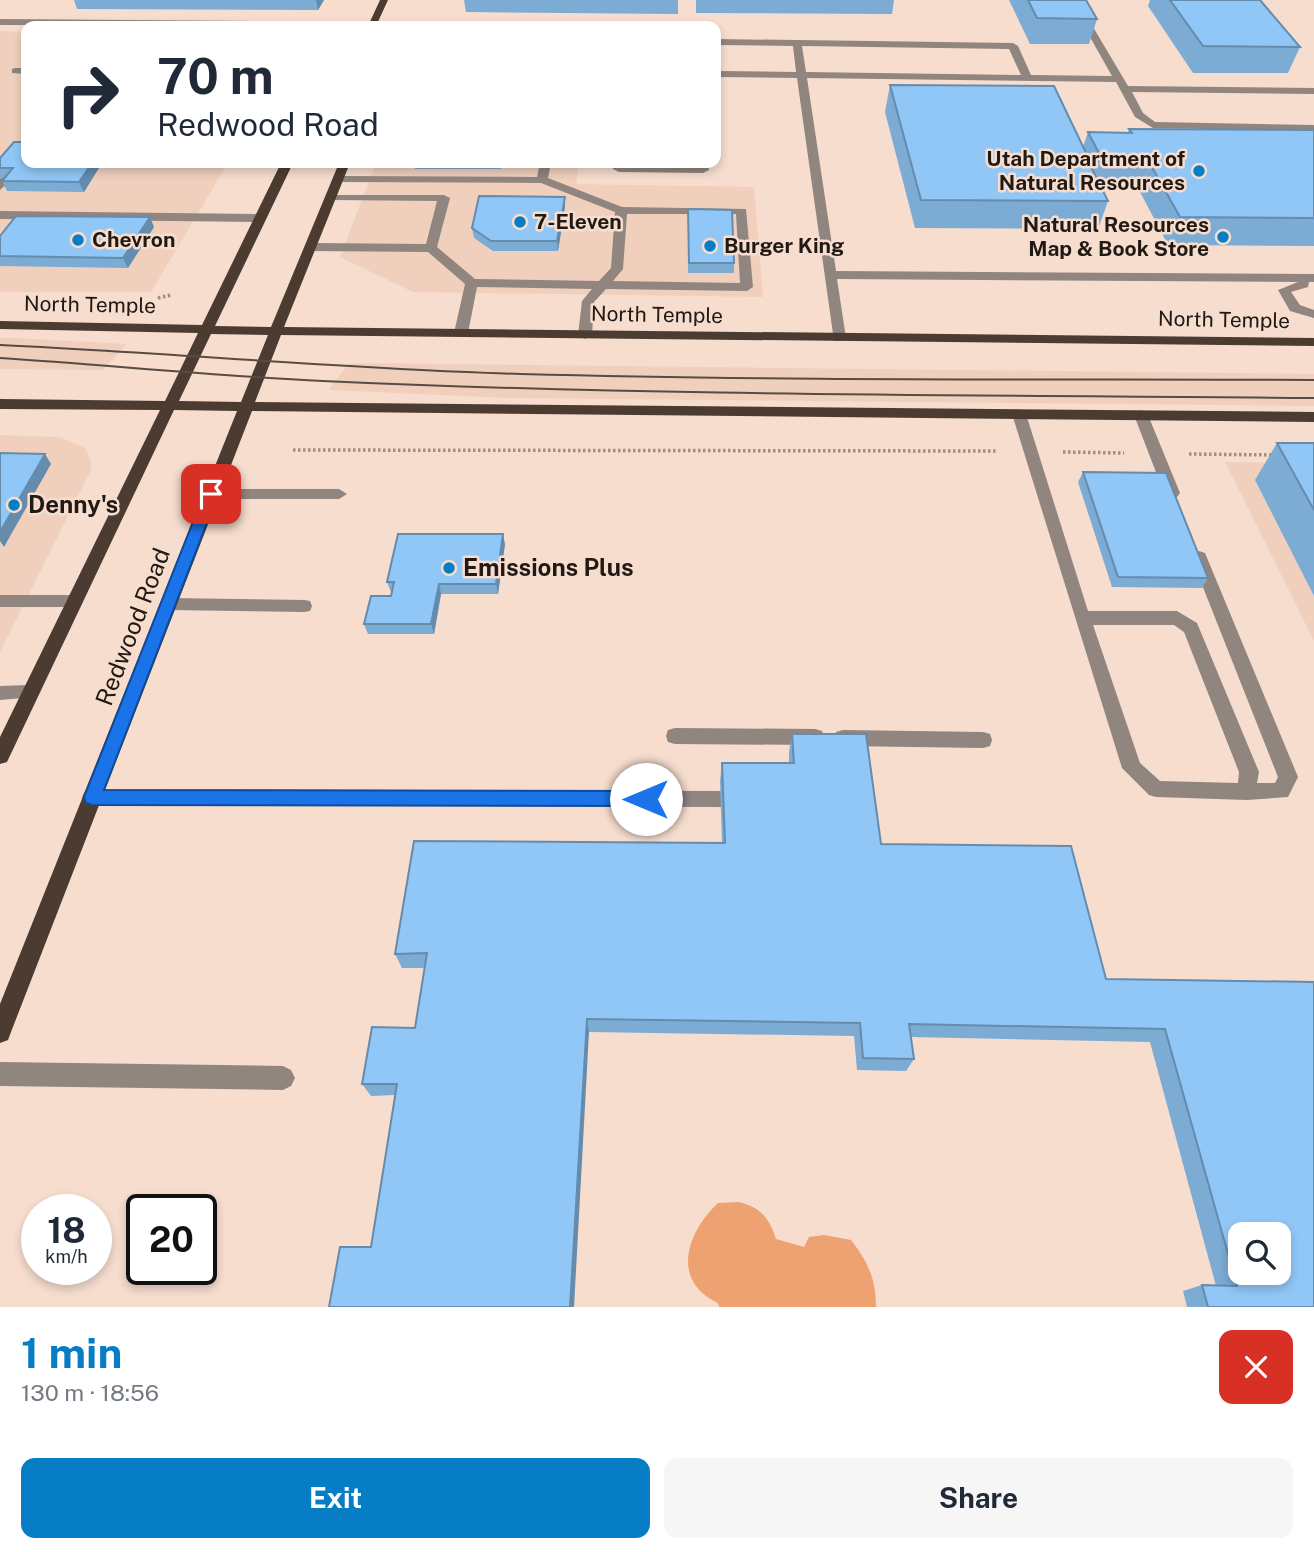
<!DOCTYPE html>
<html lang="en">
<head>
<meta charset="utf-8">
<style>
	body { margin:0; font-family:"Public Sans",sans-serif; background:#f6f6f7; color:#1f2937; height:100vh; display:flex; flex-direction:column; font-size:26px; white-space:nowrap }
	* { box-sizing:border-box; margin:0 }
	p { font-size:23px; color:#747a83 }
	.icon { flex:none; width:38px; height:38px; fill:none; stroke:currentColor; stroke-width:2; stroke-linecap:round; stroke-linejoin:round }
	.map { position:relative; height:1307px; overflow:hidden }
	.sheet { display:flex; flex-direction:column; background:#fff; flex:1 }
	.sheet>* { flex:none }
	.top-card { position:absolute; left:21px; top:21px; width:700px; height:147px; border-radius:14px; box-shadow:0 4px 10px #0003; background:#fff; color:#1f2937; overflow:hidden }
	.buttons { position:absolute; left:1228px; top:1222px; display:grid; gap:14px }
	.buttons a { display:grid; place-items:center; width:63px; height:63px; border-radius:14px; background:#fff; box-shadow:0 4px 10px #0003; font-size:35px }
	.speed { position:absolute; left:21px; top:1194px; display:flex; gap:14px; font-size:35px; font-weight:700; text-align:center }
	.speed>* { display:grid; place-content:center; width:91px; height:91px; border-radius:50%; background:#fff; box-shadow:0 4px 10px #0003; line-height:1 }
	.speed small { font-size:18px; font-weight:400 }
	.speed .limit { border:4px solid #111; border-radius:10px; background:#fff; color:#111 }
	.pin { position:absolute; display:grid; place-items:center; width:60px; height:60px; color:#fff; margin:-30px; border-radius:14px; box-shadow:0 4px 10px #0006 }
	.me { position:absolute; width:77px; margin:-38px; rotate:270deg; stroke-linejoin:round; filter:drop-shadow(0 0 5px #0008) }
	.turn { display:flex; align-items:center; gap:24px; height:147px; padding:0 21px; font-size:32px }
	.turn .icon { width:91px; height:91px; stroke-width:2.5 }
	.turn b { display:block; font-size:49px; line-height:60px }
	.round { display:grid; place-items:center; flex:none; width:74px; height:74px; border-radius:14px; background:#f6f6f7 }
	.head { display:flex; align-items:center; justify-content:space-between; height:119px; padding:0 21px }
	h1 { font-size:42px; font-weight:700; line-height:52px; color:#077dc6 }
	.primary-button { display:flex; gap:14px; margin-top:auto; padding:14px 21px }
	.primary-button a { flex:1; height:80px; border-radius:14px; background:#077dc6; color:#fff; font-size:28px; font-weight:700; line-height:80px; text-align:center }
	.primary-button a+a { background:#f6f6f7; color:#1f2937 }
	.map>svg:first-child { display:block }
	.built { fill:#f0d0bd }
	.water { fill:#eea171 }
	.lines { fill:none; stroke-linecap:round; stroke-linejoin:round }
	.path { stroke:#a18e83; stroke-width:3.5; stroke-dasharray:2.5 2.5; stroke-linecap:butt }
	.minor { fill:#90857f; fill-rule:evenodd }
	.major { fill:#4c3b31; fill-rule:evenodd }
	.tram { stroke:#574b44; stroke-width:2 }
	.wall { fill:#7cabd4 }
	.shaded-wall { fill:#658bad }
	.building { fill:#90c7f7; stroke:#658bad; stroke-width:2; fill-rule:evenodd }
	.route { fill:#1a73e8; stroke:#114b97; stroke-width:2 }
	.poi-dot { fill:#077dc6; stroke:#f6ddce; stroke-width:2.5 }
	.labels { text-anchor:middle; stroke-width:5; stroke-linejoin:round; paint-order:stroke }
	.far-poi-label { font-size:21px; font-weight:bold; fill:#211914; stroke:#f6ddce; text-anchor:start }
	.far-street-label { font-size:21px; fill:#211914; stroke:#f6ddce }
	.poi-label { font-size:24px; font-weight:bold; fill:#211914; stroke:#f6ddce; text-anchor:start }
	.street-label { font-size:24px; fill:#211914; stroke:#f6ddce }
</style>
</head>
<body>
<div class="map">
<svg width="1314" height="1307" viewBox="0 0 1314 1307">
	<rect width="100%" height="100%" fill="#f6ddce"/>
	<path class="built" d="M0 31 26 32V163H228L151 292H0Z
		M376 163H579L576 184 754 187 763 297 413 292 340 257Z
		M0 338H14L127 344 103 370 0 369Z
		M349 363 1314 374V406L508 398 329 390Z
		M0 435 60 437 85 448 91 462V470L0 652Z
		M1225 462 1314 463V641Z"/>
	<path class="water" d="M738 1202C760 1207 769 1217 776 1239L804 1247 809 1237 824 1235 851 1240C868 1262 876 1279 876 1307H719L718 1303C670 1281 687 1232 718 1203Z"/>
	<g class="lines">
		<path class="path" d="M158 298 171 295
			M293 450 998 451
			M1063 452 1124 453
			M1189 454 1275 455"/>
		<path class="minor" d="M1069 0H1077L1128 86 1314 88V94L1132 92 1143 113 1155 122 1314 125V131L1153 128 1135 117 1116 82 807 78 836 271 1314 274V282H1309L1308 287 1291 292 1300 305 1314 310V318L1290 311 1278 290 1298 282 837 279 846 338 844 341H834L797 78 716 77V71L796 72 793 46 716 45V39L1013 43 1018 46 1031 75 1112 76ZM802 46 1009 49 1021 75 806 72Z
			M0 19 372 22 377 25H0Z
			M15 68H26V74L12 73V69Z
			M540 163H551L548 178 622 207 746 209 753 287 747 291 606 289 594 302 592 335 585 339 578 335 582 301 592 289 477 287 468 333 461 337 454 333 465 284 428 252 311 251 305 247 311 243 426 244 437 201 332 200 328 199V195H444L450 198 437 247 475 279 599 281 611 268 615 212 541 183 338 182 332 179 338 176 537 177ZM627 214H736L740 283 613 281 623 269Z
			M613 163H624L625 166 697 167 698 163H708L709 170 703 173 619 172 613 169Z
			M3 176 13 178 0 190V179Z
			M0 211 260 214 266 218 260 222 0 219Z
			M1019 409 1026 414 1088 611H1177L1197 623 1259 772 1257 783H1275L1278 777 1191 557 1199 551 1205 553 1298 777 1288 797 1247 800 1156 797 1149 795 1122 768 1012 414ZM1093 625H1174L1184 632 1239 772 1238 783 1160 781 1140 763Z
			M1141 410 1148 415 1180 493 1177 497 1172 498 1164 493 1134 415Z
			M211 489H339L347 494 339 499H211L203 494Z
			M0 595H73L79 597 81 601 79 605 73 607H0Z
			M169 598 304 600 310 601 312 606 310 611 304 612 169 610 163 609 161 604 163 599Z
			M29 685 35 687 38 692 35 697 0 700V686Z
			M675 728 815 729 822 731 824 737 822 743 815 745 675 744 668 742 666 736 668 730Z
			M843 730 983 732 990 734 992 740 990 746 983 748 843 746 836 744 834 738 836 732Z
			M92 789 721 791 728 793 731 799 728 805 721 807 92 805 85 803 82 797 85 791Z
			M0 1062 283 1066 291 1070 295 1078 291 1086 283 1090 0 1086Z"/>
		<path class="major" d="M380 0H388L376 26H368Z
			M281 163H293L215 326 271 327 339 163H350L284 327 1314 338V346L281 335 255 402 1314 412V422L252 411 11 1032 8 1040 0 1043V1004L237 411 174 410 7 762 0 764V737L160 410 0 409V399L165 401 198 333 0 329V321L202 325ZM211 334 268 335 241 402 179 401Z"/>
		<path class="tram" d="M0 345C174 353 347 369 521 374 785 381 1050 379 1314 380
			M0 358C108 365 215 376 323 381 653 396 984 395 1314 398"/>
	</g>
	<path class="wall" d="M74 0H324L318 10 77 9Z
		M464 0H678V14L466 12Z
		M696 0H894L892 14 696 13Z
		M1009 0H1086L1097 19 1089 44H1030Z
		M1150 0H1260L1300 47 1288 73H1193L1148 6Z
		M890 85 1083 147 1088 132 1128 133 1129 129 1314 130V246L1168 245 1139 190 1102 189 1108 201 1098 229 915 228 885 112Z
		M0 158 102 163 84 192 7 191 2 181 5 178H0Z
		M414 163H503L501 169H415Z
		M565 207 558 251H493L474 238 472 228Z
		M688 209 734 263V273H688Z
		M154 227 128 268 0 266V236Z
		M1277 443H1314V596L1255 480Z
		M1083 472 1208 578 1202 588 1112 587 1078 482Z
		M505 544 498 594H441L434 634H368L364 624 391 596 392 592H391L387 582Z
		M792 734 881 844 1106 979 1314 982V1307H1187L1183 1291 1202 1285 1216 1286 1150 1042 911 1037 914 1059 906 1071 857 1070 854 1036 589 1032 371 1247 395 1095 371 1096 362 1084 415 1028 425 968H402L395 954 722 843 720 781 722 763H789V752Z"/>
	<path class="shaded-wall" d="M316 0H324L318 10Z
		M92 163H102L84 192 79 182Z
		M565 197V207L558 251 557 241Z
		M150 217 154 227 128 268 123 258Z
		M45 454 51 464 4 547 0 541V532Z
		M503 534 505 544 498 594 496 584Z
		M439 584 441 594 434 634 431 624Z
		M587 1019 589 1032 574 1307H570Z"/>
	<path class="building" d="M1028 0H1086L1097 19 1037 18Z
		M1170 0H1260L1300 47 1203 46Z
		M890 85 1054 86 1087 155H1100L1088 132 1132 133 1129 129 1314 130V218L1180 217 1149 162 1088 161 1108 201 921 200Z
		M14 142H26V163H92L79 182 2 181 13 168H0V158Z
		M479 196 565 197 557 241H491L472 228Z
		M688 209 732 210 734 263H689Z
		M16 216 150 217 123 258 0 256V236Z
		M1277 443H1314V510Z
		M0 453 45 454 0 532Z
		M1083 472 1166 473 1208 578 1118 577Z
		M398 534H503L496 584H439L431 624H364L371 596H391L394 582H387Z
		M792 734H866L881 844 1071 846 1106 979 1314 982V1307H1208L1202 1285 1237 1286 1165 1029 909 1024 914 1059 863 1058 860 1023 587 1019 570 1307H329L340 1247H371L397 1084H362L372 1027 415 1028 427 953 395 954 414 841 725 843 722 763H794ZM1241 1234H1279V1272H1241Z"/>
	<path class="route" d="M211 489 218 494 104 790 646 791 653 793 655 799 653 804 646 806 92 805 86 803 84 797 204 494Z"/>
	<g class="poi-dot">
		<circle cx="1199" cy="171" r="7"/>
		<circle cx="520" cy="222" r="7"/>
		<circle cx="1223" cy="237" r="7"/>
		<circle cx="78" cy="240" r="7"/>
		<circle cx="710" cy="246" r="7"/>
		<circle cx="14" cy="505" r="7"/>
		<circle cx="449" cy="568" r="7"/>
	</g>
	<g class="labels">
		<g class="far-poi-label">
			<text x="1185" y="166" text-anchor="end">Utah Department of<tspan x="1185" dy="24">Natural Resources</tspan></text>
			<text x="534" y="229">7-Eleven</text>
			<text x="1209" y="232" text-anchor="end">Natural Resources<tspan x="1209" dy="24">Map &amp; Book Store</tspan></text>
			<text x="92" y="247">Chevron</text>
			<text x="724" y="253">Burger King</text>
		</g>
		<g class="far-street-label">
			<text transform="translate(90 305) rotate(1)" y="7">North Temple</text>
			<text transform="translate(657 315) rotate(1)" y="7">North Temple</text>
			<text transform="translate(1224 320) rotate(1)" y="7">North Temple</text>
		</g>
		<g class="poi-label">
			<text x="28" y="513">Denny's</text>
			<text x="463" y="576">Emissions Plus</text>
		</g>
		<g class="street-label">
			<text transform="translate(133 627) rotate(-69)" y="8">Redwood Road</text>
		</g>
	</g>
</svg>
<div class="buttons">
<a><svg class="icon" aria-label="search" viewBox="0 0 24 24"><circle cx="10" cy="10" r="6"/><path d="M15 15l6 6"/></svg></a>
</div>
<div class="speed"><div>18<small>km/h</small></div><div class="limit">20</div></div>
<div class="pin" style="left:211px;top:494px;background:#d93025"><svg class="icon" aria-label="arrive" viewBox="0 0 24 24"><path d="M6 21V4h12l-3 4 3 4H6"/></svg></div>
<svg class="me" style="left:646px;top:799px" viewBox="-20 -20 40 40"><circle r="19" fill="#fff"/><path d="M0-13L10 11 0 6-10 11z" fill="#1a73e8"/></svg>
<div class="top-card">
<div class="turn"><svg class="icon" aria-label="right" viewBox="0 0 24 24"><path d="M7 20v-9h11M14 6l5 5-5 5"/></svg><div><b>70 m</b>Redwood Road</div></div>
</div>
</div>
<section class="sheet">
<div class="head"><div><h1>1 min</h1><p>130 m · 18:56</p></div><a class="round" style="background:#d93025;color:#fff"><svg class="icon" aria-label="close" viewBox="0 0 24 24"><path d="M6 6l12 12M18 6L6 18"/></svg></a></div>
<div class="primary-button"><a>Exit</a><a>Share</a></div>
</section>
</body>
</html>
